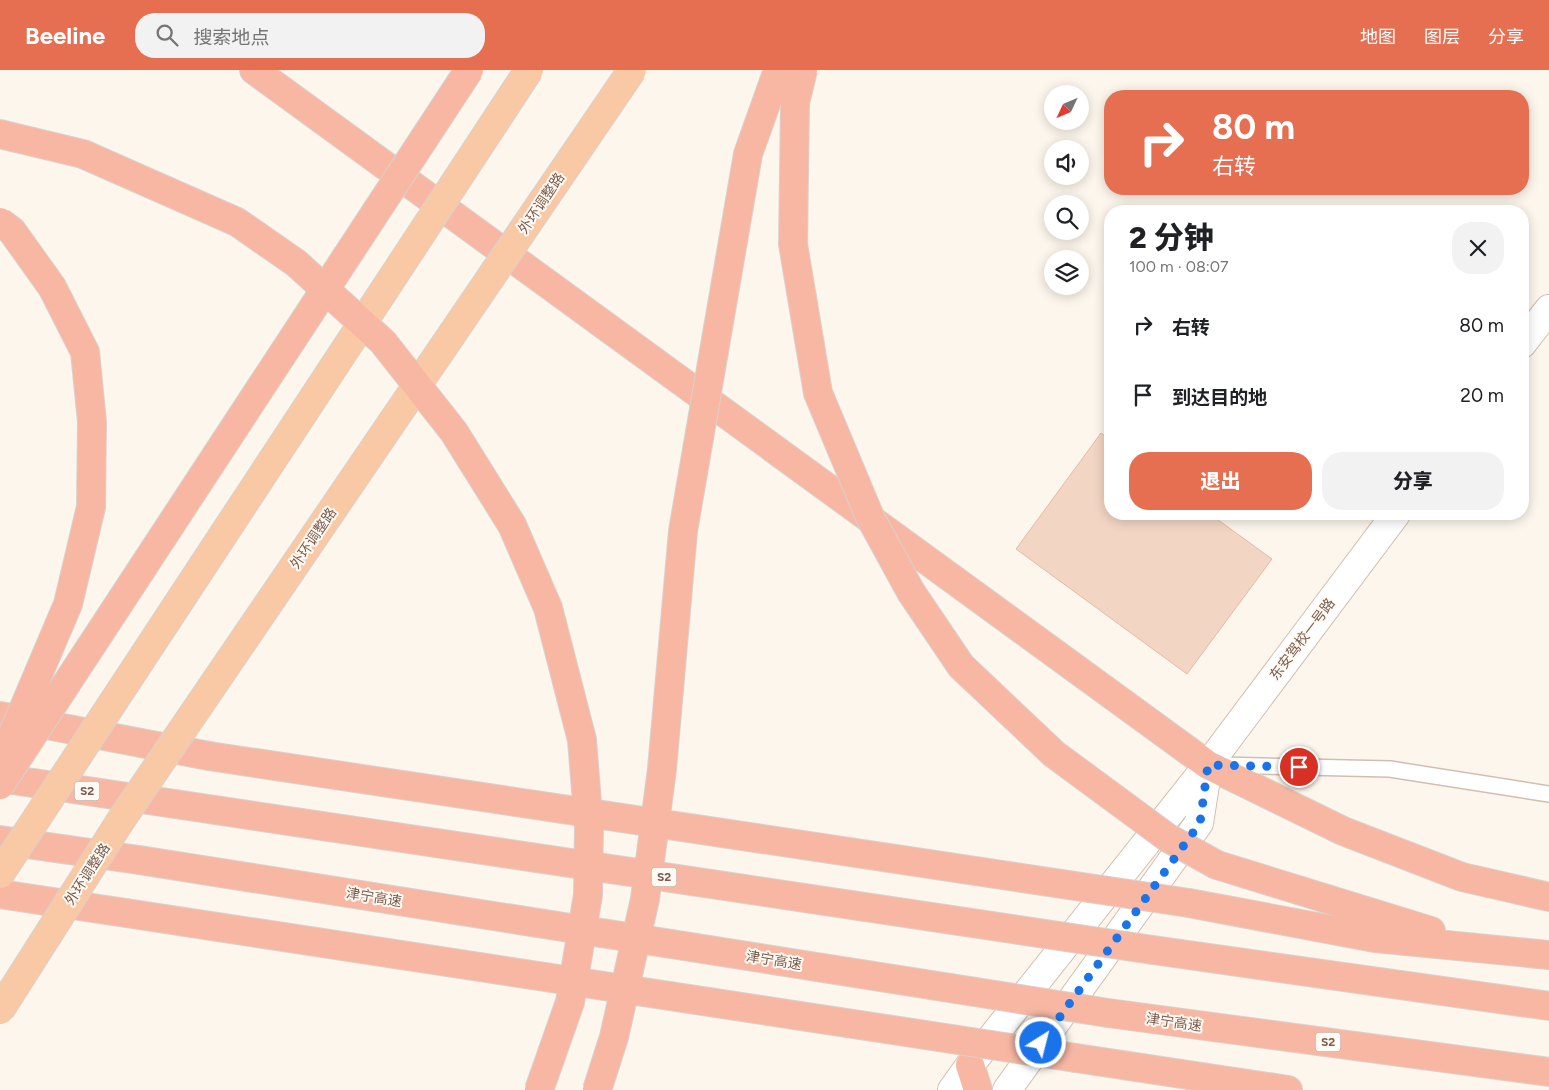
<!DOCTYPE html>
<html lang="zh">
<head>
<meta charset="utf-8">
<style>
	body { margin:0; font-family:Figtree,"Noto Sans SC",sans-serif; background:#f2f2f2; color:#202124; height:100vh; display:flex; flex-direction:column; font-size:19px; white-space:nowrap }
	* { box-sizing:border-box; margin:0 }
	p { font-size:16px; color:#757577 }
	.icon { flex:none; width:28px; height:28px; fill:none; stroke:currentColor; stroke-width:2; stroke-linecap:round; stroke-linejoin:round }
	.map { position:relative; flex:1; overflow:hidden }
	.panel { position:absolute; left:1104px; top:135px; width:425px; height:315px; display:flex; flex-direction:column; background:#fff; border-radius:20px; box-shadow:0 2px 12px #0003 }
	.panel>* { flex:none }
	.banner { position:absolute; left:1104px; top:20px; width:425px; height:105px; border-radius:20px; box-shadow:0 2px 12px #0003; background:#e76f51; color:#fff; overflow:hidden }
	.needle { width:32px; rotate:226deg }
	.buttons { position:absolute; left:1044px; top:15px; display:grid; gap:10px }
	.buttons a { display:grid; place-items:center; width:45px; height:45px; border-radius:50%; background:#fff; box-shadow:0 2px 12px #0003; font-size:25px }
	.pin { position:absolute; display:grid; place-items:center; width:42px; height:42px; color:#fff; margin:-21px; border:2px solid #fff; border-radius:50%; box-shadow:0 1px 5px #0007 }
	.me { position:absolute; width:55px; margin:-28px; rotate:36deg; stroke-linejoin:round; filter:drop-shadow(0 0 4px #0008) }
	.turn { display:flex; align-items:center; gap:18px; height:105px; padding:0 25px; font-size:22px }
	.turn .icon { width:65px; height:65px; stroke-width:2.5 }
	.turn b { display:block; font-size:35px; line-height:42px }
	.round { display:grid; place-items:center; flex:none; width:52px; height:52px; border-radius:20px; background:#f2f2f2 }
	.overview { display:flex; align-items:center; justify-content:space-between; height:85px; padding:0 25px }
	h1 { font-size:30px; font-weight:800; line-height:38px }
	.primary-button { display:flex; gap:10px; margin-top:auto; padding:10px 25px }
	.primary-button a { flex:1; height:58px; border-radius:20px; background:#e76f51; color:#fff; font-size:20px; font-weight:800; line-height:58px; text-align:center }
	.primary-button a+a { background:#f2f2f2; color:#202124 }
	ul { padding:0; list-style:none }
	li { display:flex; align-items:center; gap:15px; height:70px; padding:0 25px }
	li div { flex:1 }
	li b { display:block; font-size:19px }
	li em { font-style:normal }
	header { display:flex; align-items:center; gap:30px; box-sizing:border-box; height:70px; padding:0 25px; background:#e76f51; color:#fff }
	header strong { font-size:24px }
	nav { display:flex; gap:28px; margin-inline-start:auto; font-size:18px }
	.search { width:350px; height:45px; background:#f2f2f2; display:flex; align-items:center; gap:12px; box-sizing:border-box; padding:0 18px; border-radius:20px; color:#757577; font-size:19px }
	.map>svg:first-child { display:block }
	.building { fill:#f3d5c3; stroke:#e6bba3 }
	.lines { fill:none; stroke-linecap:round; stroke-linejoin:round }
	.service-casing { stroke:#d1beb0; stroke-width:18 }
	.tertiary-casing { stroke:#d1beb0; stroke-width:30 }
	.motorway-casing { stroke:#dad1cd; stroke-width:30 }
	.service { stroke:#fff; stroke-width:15 }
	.tertiary { stroke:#fff; stroke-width:28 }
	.motorway { stroke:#f7b7a3; stroke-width:28 }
	.trunk-bridge-casing { stroke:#dad1cd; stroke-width:30; stroke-linecap:butt }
	.motorway-bridge-casing { stroke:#dad1cd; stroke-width:30; stroke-linecap:butt }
	.trunk-bridge { stroke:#f9c8a4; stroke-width:28 }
	.motorway-bridge { stroke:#f7b7a3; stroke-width:28 }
	.route { stroke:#1a73e8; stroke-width:9; stroke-dasharray:0 16.2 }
	.labels { text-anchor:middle; stroke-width:4; stroke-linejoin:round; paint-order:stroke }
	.shield { fill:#fffaf3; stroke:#a28b7f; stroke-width:1 }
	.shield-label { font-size:12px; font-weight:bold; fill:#7a5c4d }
	.street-label { font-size:14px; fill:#7a5c4d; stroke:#fffaf3 }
</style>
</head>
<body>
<header>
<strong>Beeline</strong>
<div class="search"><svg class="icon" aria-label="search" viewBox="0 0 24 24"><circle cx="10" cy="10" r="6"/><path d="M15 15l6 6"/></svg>搜索地点</div>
<nav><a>地图</a><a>图层</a><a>分享</a></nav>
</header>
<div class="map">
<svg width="1549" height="1020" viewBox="0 0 1549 1020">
	<rect width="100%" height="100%" fill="#fdf6ec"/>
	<path class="building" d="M1101 363 1110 370V444H1210L1272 489 1187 604 1016 479Z"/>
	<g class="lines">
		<defs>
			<path id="service" d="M1220 695 1390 699 1549 724"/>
			<path id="tertiary" d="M1522 274 1549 239
				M952 1020 970 995 1208 695 1396 444
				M1007 1020 1199 753 1208 696"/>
			<path id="motorway" d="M254 0 1208 695 1343 761 1462 807 1549 827
				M0 64 83 84
				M0 646 209 686
				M0 708 175 734
				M0 770 139 790
				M1217 795 1431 861
				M0 824 126 843
				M1189 833 1375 868 1549 885
				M1153 880 1549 936
				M1108 943 1549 1002
				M1076 988 1288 1020
				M970 995 978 1020"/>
		</defs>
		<use href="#service" class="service-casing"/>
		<use href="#tertiary" class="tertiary-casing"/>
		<use href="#motorway" class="motorway-casing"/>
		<use href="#service" class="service"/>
		<use href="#tertiary" class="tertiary"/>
		<use href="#motorway" class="motorway"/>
		<defs>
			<path id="trunk-bridge" d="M0 804 529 0
				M0 940 121 750 632 0"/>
			<path id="motorway-bridge" d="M803 0 795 33 793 174 818 323 870 447 911 522 961 596 1054 684 1168 768 1217 795
				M83 84 237 152 296 193 383 272 454 362 512 455 548 538 582 670 589 758 588 825 570 932 539 1020
				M0 152 12 161 52 217 85 282 92 352 91 437 68 534 3 687
				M209 686 1189 833
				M0 715 469 0
				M175 734 1153 880
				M139 790 1108 943
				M126 843 1076 988
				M597 1020 614 967 645 829 662 699 683 461 748 84 778 0"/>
		</defs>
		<use href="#trunk-bridge" class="trunk-bridge-casing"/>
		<use href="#motorway-bridge" class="motorway-bridge-casing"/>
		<use href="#trunk-bridge" class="trunk-bridge"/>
		<use href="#motorway-bridge" class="motorway-bridge"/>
	</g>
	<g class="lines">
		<path class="route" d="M1041 973 1200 753 1208 695 1299 697"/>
	</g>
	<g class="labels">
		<g class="shield">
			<rect x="74.5" y="711.5" width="25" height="19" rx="4"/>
			<rect x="651.5" y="797.5" width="25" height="19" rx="4"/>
			<rect x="1315.5" y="962.5" width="25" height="19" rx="4"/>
		</g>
		<g class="shield-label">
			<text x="87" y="725">S2</text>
			<text x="664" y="811">S2</text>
			<text x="1328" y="976">S2</text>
		</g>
		<g class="street-label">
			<text transform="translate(541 133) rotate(-56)" y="5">外环调整路</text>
			<text transform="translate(313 468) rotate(-56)" y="5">外环调整路</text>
			<text transform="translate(1302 569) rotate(-53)" y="5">东安驾校一号路</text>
			<text transform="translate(87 804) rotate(-57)" y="5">外环调整路</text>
			<text transform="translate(374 827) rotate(9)" y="5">津宁高速</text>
			<text transform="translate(774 890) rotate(9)" y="5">津宁高速</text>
			<text transform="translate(1174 952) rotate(8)" y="5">津宁高速</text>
		</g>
	</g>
</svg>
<div class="buttons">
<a><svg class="needle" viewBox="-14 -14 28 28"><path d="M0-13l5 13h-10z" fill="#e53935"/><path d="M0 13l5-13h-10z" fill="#757577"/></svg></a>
<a><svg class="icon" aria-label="sound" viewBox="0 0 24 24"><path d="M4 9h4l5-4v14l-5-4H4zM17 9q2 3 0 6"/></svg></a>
<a><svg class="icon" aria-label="search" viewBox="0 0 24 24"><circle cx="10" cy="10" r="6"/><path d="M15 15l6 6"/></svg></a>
<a><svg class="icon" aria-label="layers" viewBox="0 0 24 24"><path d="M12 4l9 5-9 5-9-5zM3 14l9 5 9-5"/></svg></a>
</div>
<div class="pin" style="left:1299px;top:697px;background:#d93025"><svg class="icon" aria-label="arrive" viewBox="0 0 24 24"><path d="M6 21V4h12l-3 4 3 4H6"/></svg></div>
<svg class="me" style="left:1041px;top:973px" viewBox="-20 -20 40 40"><circle r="17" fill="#1a73e8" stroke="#fff" stroke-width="3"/><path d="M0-11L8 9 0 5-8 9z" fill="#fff"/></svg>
<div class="banner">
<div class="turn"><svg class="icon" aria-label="right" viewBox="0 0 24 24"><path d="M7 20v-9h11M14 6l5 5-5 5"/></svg><div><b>80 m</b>右转</div></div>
</div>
<section class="panel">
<div class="overview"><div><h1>2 分钟</h1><p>100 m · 08:07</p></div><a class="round"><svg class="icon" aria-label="close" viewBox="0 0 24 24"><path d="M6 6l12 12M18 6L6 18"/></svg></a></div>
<ul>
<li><svg class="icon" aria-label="right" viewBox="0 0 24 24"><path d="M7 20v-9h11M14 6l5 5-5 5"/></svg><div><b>右转</b></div><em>80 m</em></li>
<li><svg class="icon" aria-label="arrive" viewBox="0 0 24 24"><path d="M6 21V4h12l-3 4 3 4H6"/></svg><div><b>到达目的地</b></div><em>20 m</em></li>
</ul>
<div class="primary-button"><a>退出</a><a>分享</a></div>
</section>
</div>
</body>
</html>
